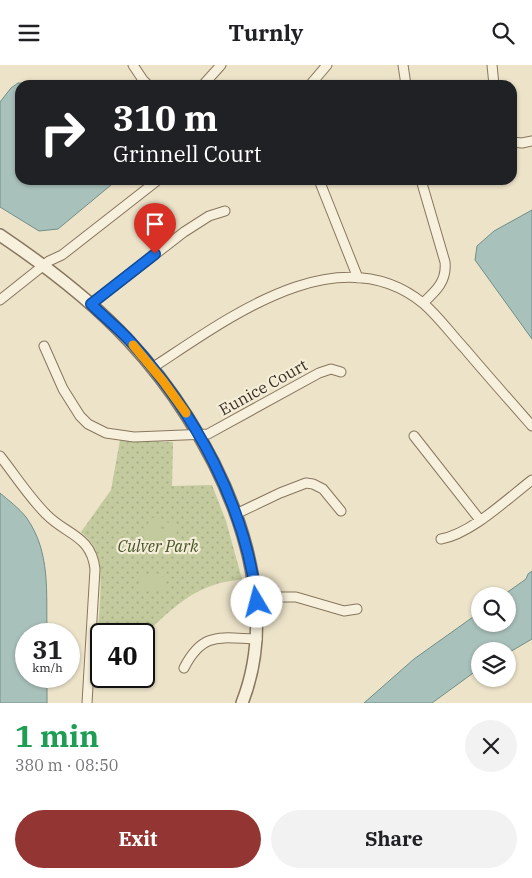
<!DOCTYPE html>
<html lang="en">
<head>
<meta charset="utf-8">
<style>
	body { margin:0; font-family:"IBM Plex Serif",serif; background:#f2f2f2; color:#202124; height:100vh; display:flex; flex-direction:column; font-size:19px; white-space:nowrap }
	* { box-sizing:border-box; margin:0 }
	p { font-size:16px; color:#757577 }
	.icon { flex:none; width:28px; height:28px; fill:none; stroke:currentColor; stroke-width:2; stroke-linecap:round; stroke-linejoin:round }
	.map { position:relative; height:638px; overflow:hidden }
	.details { display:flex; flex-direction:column; background:#fff; flex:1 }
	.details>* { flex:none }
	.guide { position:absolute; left:15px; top:15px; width:502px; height:105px; border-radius:15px; box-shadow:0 1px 4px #0004; background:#202124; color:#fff; overflow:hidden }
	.tools { position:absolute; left:471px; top:522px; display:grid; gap:10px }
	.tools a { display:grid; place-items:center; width:45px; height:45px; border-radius:50%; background:#fff; box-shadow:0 1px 4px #0004; font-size:25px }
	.speed { position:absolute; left:15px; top:558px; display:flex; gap:10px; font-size:25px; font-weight:700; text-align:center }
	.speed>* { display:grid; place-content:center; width:65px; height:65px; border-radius:50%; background:#fff; box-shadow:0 1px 4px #0004; line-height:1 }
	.speed small { font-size:12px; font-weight:400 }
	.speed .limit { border:2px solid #111; border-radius:8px; background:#fff; color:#111 }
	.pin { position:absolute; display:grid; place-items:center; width:42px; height:42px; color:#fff; margin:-51px -21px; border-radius:50% 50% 50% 0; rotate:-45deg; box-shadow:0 0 5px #0007 }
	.pin .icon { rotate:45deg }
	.me { position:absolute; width:55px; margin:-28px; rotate:352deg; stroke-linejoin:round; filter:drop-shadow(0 0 4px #0008) }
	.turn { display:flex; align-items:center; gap:18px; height:105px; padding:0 15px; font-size:22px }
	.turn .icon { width:65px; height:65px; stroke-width:2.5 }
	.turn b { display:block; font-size:35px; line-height:42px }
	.round { display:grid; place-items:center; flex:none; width:52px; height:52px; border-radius:26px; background:#f2f2f2 }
	.head { display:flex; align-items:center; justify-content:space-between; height:85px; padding:0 15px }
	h1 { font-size:30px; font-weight:700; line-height:38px; color:#1e9e55 }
	.button { display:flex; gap:10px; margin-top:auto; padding:10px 15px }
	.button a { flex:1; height:58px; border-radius:30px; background:#933532; color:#fff; font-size:20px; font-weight:700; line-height:58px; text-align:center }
	.button a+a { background:#f2f2f2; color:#202124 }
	header { display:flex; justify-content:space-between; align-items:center; height:65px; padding:0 15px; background:#fff; font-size:22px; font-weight:700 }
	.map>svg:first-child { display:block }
	.grass { fill:url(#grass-dots) }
	.garden { fill:#c3ca9d }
	.water { fill:#a9c1bb; stroke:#708f89 }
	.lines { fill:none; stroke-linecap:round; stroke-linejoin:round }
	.minor-casing { stroke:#88765e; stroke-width:11 }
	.tertiary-casing { stroke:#88765e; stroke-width:14 }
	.minor { stroke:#f7f0dc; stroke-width:9 }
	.tertiary { stroke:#f7f0dc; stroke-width:11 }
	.route-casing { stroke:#114b97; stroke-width:12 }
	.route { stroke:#1a73e8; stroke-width:9 }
	.slow { stroke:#f59e0b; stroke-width:9 }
	.labels { text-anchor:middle; stroke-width:4.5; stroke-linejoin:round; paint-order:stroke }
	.street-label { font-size:16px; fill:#392e21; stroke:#f4edd8 }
	.park-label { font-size:16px; font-style:italic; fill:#485429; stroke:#f4edd8 }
</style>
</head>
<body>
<header><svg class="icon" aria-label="menu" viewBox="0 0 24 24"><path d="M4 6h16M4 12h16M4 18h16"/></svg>Turnly<svg class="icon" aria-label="search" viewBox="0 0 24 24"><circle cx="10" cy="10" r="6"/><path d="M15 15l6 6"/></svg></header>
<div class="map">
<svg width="532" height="638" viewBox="0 0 532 638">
	<defs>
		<pattern id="grass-dots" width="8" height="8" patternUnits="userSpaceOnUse" patternTransform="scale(1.25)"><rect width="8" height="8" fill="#c3ca9d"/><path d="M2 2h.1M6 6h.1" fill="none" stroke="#a8ae87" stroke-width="1.8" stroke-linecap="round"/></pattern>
	</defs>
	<rect width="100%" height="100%" fill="#ece3c9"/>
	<path class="grass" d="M120 375 173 377 172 421 212 420 226 456 242 514C232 516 220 517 211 521 186 529 163 552 144 570L101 569V578H97C98 556 104 513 98 493 96 482 89 474 81 467L111 425Z"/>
	<path class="garden" d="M150 452 162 456 155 482 143 478Z
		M166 457 178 461 171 487 158 483Z
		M141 510 166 512 164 526 140 524Z"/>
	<path class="water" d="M18 18H71L72 20H20V115H117L58 164 39 166 0 142V37L11 23Z
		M532 145V274L475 195 477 181 494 166Z
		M0 428C8 435 19 443 26 452 51 487 46 527 47 569H26V611H47V638H0Z
		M532 506V574L508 588V586H480V603L432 638H364L414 594 480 547V559H508V531H502L526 514 528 509Z"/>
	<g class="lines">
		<defs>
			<path id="minor" d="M133 0 143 15 148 20
				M403 0 406 20
				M492 0 494 20
				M203 20 221 0
				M310 20 327 0
				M512 77 522 78 532 76
				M319 115 358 213
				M421 115 445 197C447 216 436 226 423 238
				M0 235 49 196 62 190 158 115
				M91 239 184 167 209 151 225 146
				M44 281 63 324 80 351 88 359 106 368 134 372 208 369 319 308 331 304 341 307
				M152 303C226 255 338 168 424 239 439 252 451 269 465 284 487 310 510 336 532 361
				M414 371 480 455
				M0 391C15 410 29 432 46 449 66 470 91 470 95 504L87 638
				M236 449 280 428 306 418 313 419 323 424 341 446
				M441 474C471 469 507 434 532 415
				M257 537 275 532H296L344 546 357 544
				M184 603C203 566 220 573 257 574"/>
			<path id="tertiary" d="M0 170C46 201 91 235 129 276 211 364 290 517 242 638"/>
		</defs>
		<use href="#minor" class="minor-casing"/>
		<use href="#tertiary" class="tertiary-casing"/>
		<use href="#minor" class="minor"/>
		<use href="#tertiary" class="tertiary"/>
	</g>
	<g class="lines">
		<defs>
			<path id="route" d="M155 189 91 239C103 251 118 263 130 276 195 348 245 439 257 537"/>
		</defs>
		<use href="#route" class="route-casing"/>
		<use href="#route" class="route"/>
		<path class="slow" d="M133 280 163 316 186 348"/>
	</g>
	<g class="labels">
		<g class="street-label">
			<text transform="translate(263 322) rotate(-29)" y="6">Eunice Court</text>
		</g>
		<g class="park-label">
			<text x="158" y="487">Culver Park</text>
		</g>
	</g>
</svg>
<div class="tools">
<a><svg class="icon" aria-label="search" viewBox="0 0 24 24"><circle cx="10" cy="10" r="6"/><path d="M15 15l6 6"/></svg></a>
<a><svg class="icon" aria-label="layers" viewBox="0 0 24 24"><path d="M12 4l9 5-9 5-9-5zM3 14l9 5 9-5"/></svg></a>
</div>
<div class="speed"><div>31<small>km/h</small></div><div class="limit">40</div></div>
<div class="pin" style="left:155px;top:189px;background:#d93025"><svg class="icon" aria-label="arrive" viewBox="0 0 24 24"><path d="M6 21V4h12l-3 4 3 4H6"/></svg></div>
<svg class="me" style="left:257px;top:537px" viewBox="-20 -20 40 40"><circle r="19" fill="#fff"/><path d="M0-13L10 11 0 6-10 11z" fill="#1a73e8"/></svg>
<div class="guide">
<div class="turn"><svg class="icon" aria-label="right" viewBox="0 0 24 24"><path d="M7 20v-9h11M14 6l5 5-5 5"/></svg><div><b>310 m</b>Grinnell Court</div></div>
</div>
</div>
<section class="details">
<div class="head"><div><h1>1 min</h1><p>380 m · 08:50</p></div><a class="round"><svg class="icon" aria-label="close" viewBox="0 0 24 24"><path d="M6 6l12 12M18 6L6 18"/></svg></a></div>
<div class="button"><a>Exit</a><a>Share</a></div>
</section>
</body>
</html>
